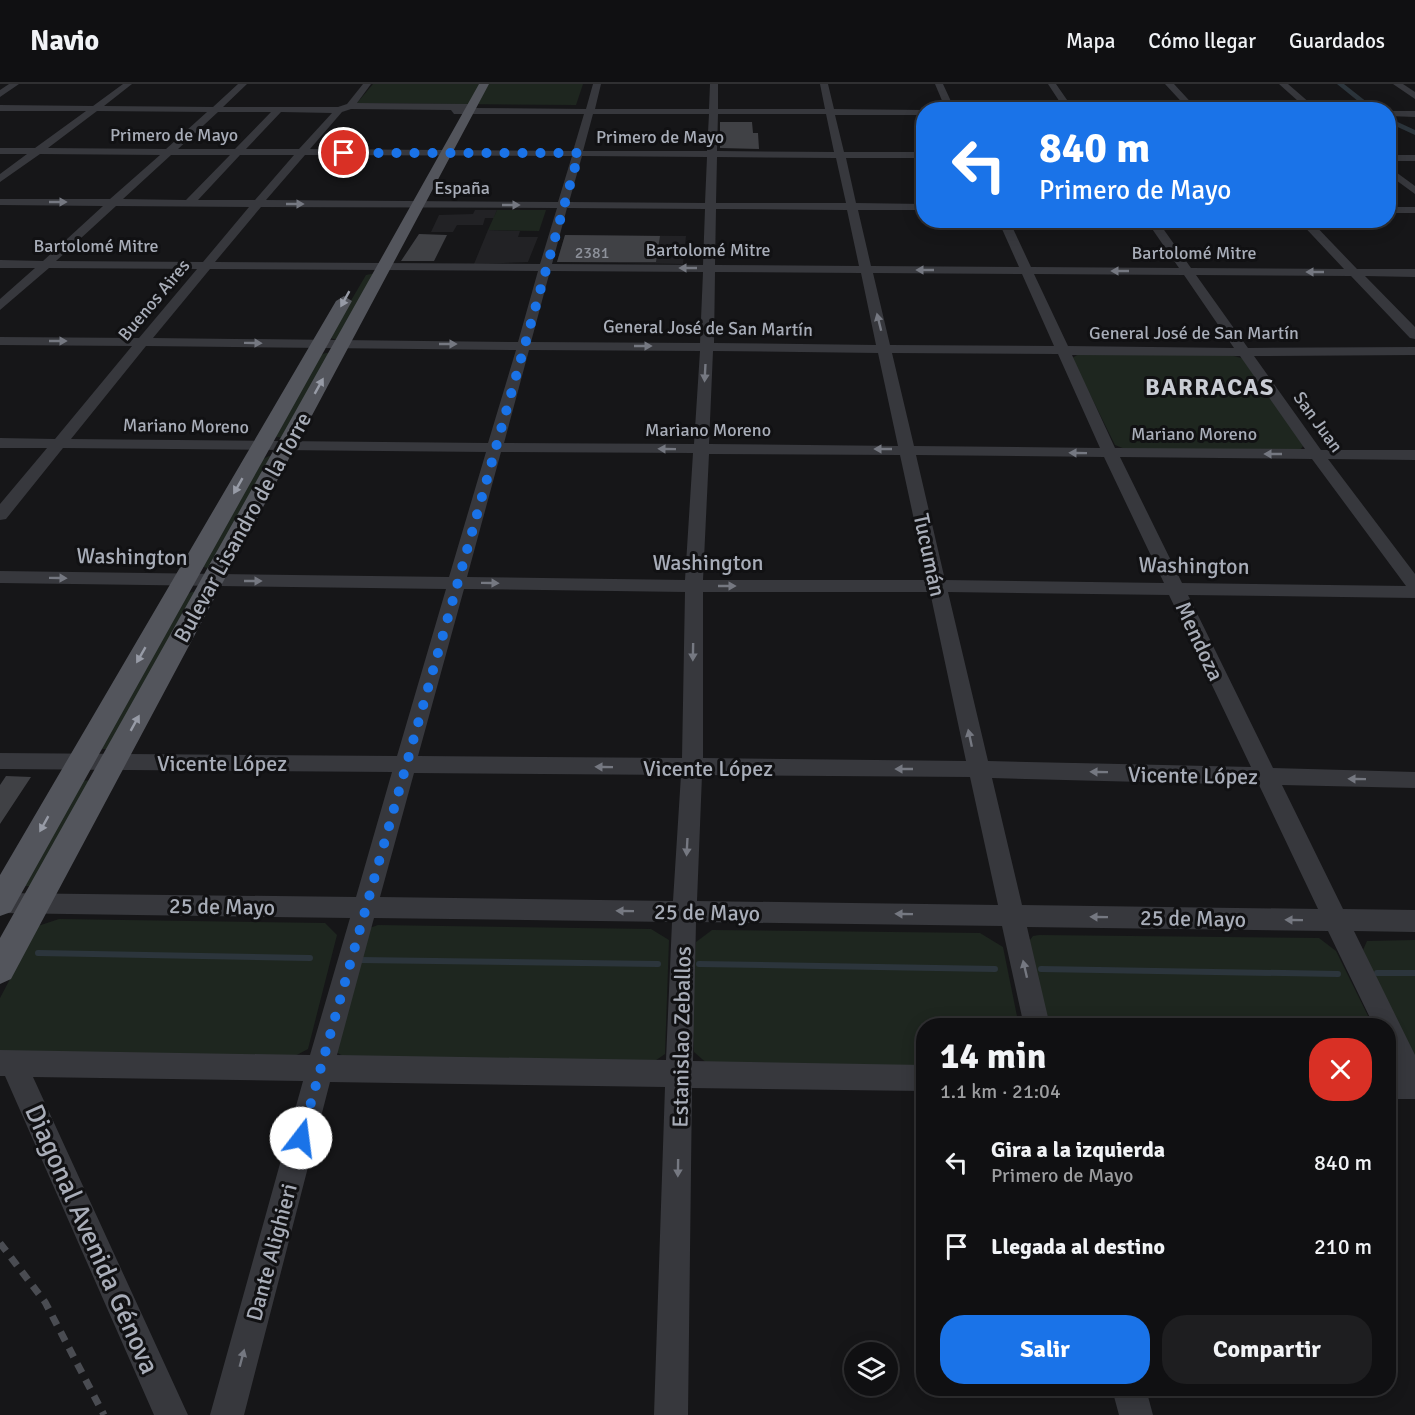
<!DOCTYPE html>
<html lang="es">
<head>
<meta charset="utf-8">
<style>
	body { margin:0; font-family:Signika,sans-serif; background:#1e1e20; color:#f1f3f6; height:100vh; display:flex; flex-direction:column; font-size:22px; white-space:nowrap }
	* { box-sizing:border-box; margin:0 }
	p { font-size:20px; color:#9c9d9f }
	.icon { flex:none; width:33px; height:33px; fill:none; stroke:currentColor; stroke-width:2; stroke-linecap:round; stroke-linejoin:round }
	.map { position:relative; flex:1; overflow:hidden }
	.sheet { position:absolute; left:916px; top:934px; width:480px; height:378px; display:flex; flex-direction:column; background:#101012; border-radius:24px; box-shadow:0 3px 15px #0003,0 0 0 2px #303032 }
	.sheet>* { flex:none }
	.banner { position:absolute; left:916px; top:18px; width:480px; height:126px; border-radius:24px; box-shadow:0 3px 15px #0003,0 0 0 2px #303032; background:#1a73e8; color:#fff; overflow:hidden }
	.controls { position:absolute; left:844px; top:1258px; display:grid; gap:12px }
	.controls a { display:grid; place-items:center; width:54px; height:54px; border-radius:50%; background:#101012; box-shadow:0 3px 15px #0003,0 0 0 2px #303032; font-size:30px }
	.pin { position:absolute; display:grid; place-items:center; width:51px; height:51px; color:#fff; margin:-26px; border:3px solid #fff; border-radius:50%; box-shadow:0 2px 6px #0007 }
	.me { position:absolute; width:66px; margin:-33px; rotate:15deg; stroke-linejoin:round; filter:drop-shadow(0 0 4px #0008) }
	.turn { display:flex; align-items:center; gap:21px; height:126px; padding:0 24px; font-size:27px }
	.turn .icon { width:78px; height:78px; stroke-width:2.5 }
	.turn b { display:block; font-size:42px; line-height:51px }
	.round { display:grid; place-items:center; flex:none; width:63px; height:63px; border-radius:24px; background:#1e1e20 }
	.head { display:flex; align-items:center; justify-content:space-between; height:102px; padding:0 24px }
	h1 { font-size:36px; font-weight:700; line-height:45px }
	.cta { display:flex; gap:12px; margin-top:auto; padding:12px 24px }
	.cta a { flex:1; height:69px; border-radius:24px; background:#1a73e8; color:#fff; font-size:24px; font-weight:700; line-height:69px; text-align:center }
	.cta a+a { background:#1e1e20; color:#f1f3f6 }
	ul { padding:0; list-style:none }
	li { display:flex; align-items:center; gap:18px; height:84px; padding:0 24px }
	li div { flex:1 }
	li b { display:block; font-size:22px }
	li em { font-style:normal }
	header { display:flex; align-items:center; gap:36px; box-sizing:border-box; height:84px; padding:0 30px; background:#101012; border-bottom:2px solid #303032 }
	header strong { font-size:28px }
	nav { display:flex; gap:33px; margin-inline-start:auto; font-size:21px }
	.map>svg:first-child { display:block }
	.built { fill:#222225 }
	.green { fill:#1e261f }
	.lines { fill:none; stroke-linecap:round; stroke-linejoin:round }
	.stream { stroke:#2c353c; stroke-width:6 }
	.canal { fill:#2c353c; fill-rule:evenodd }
	.building { fill:#404145 }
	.minor { fill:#37383d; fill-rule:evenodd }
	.major { fill:#53555c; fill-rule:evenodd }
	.rail { stroke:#4a4c52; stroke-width:7; stroke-dasharray:10 8; stroke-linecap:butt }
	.oneway { fill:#757881 }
	.oneway2 { fill:#979ba6 }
	.route { stroke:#1a73e8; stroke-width:10; stroke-dasharray:0 18 }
	.labels { text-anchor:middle; stroke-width:6; stroke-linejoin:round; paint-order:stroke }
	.far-number-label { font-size:16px; fill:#8e929b }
	.far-street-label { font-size:18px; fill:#a8adb8; stroke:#111113 }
	.street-label { font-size:22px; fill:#a8adb8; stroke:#111113 }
	.far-district-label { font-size:24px; font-weight:bold; letter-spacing:1.5px; fill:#c9ccd4; stroke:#111113 }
	.near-street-label { font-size:27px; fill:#a8adb8; stroke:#111113 }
</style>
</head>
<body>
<header>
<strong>Navio</strong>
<nav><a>Mapa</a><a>Cómo llegar</a><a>Guardados</a></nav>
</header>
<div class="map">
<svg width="1415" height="1331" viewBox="0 0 1415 1331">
	<rect width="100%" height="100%" fill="#161618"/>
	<path class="built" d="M475 126H497L494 134H485L483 141H457L453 148H431L439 131 473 130Z
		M488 146 520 147 518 153H538L528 178 474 180Z
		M565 151 686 152 683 180 557 178Z"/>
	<path class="green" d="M373 0H583L576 21 357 19Z
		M497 126H546L539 147 488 146Z
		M376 189 338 256 329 254 366 191Z
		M326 269H332L283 354 273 352 320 271Z
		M1081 269 1230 271 1245 275 1304 361 1300 366 1125 365 1115 361 1072 274Z
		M269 372H276L211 485 200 482 263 375Z
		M192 508H200L111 665H101L184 512Z
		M93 696 34 802H23L82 697Z
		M59 835 325 839 337 851 308 965 291 974 0 971V914L38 842Z
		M378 841 651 845 669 856 665 970 649 981 348 975 336 968 367 845Z
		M712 846 980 849 1003 863 1019 942H924V986L710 982 694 968 691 909 696 858Z
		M1039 851 1319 854 1336 867 1373 942H1042L1026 861 1033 852Z
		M1415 856V981L1363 866 1367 857Z"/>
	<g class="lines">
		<path class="stream" d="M38 869 310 874
			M360 876 658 880
			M699 880 995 885
			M1041 885 1338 890
			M1377 889H1415"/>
		<path class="canal" d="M1337 0H1344L1377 26H1369Z
			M1389 34 1415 46V51L1389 39Z"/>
	</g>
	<path class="building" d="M720 38H752L753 49H758L759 65 720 64Z
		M419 150 447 151 434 177H401Z
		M565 151 660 152 656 178H557Z
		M6 692 31 693 0 740V701Z"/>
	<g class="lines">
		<path class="minor" d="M9 0H19L0 13V6Z
			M123 0H132L104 22 213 23 238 0H247L223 23H338L347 20 363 0H371L357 19 469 20 473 24 586 25 593 0H601L595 25H709L710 0H718V25H825L820 0H828L834 25 925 26 924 31H835L844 68H924V74H846L856 119 924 120V126H858L871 182 1019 183 998 136H1009L1031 183 1179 184 1146 136H1157L1191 184 1344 185 1298 136H1310L1357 185H1415V193L1365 192 1415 243V255L1410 254 1351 192 1196 191 1248 264 1415 263V271L1254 272 1321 366H1415V376L1328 375 1415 490V514L1188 511 1273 684 1415 688V704L1282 701 1343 825 1415 826V848L1354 847 1415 971V1015H1389V987H1395L1389 975V942H1374L1328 847 1027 843 1050 942H1024L1002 842 696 838 693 977 924 981V1007L692 1004 688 1331H654L665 1003 330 998 244 1331H210L303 997 33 993 188 1331H154L5 992H0V966L310 971 350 834 0 829V809L356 813 392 688 0 685V669L397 672 446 505 0 499V487L449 493 486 368 63 364 6 435 0 436V420L47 364H0V354L55 355 132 262 0 261V253L139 254 197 185 49 184 0 226V215L35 184H0V176L43 177 103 122 0 121V115H110L160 71 40 70 0 98V90L27 70H0V64H35L86 27H0V21L93 22ZM351 25 451 26 454 30H584L573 67 310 65 342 28ZM97 27 207 28 166 65 48 64ZM218 28H271L235 65H178ZM281 28 332 29 299 65H246ZM593 30H709L707 67H583ZM718 30H826L834 68 717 67ZM171 71H230L186 116 123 115ZM240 71H294L255 116H198ZM305 71 572 72 558 118 266 116ZM582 72 707 73 705 119 569 118ZM717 73 836 74 846 119H716ZM116 122 249 123 203 178 56 177ZM261 123 557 124 540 180 215 178ZM567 124 705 125 703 181 552 180ZM716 125 847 126 859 182 715 181ZM210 185 538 187 518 258 153 254ZM550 187 703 188 700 259 531 258ZM715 188 861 189 876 261 714 259ZM873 189 1022 190 1054 262 890 261ZM1034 190 1184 191 1234 264 1068 262ZM146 262 516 266 488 359 71 355ZM529 266 700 267 694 360 504 359ZM713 267 878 269 898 362 709 360ZM892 269 1058 270 1100 364 914 362ZM1072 271 1240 272 1305 365 1115 364ZM501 368 693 369 685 496 467 493ZM709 370 900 371 927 496H703ZM916 371 1104 373 1164 499 945 496ZM1120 373 1312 375 1406 502 1182 499ZM464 505 685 508 682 674 418 672ZM703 508H930L966 677 703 674ZM948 508 1169 511 1251 683 988 677ZM414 689 681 691 673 817 380 813ZM702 691 970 693 998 821 697 817ZM992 694 1259 701 1318 825 1022 821ZM374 834 672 838 666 976 337 971Z
			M935 0H943L955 26H946Z
			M1048 0H1056L1074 26H1065Z
			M1165 0H1174L1198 26H1189Z
			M1279 0H1288L1318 26H1308Z
			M1393 0H1403L1415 8V15Z
			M1392 27H1415V33L1389 32V28Z
			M1389 71H1415V77H1389Z
			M1389 83 1415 102V110L1389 91Z
			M1389 123H1415V129H1389Z
			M1112 1305H1146L1153 1331H1119Z"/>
		<path class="major" d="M479 0H489L11 895 0 900V854Z
			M344 212 352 217 11 828 0 832V791L336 217Z"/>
		<path class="rail" d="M0 1159 45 1218 104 1331"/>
	</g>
	<defs><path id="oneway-solid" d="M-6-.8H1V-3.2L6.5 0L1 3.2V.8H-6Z" transform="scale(1.5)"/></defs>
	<g class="oneway">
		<use href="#oneway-solid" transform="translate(58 118)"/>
		<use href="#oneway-solid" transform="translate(295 120)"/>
		<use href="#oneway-solid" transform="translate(511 121)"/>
		<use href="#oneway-solid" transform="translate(688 184) rotate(-180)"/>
		<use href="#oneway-solid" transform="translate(925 186) rotate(-180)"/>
		<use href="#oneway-solid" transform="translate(1120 187) rotate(-180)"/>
		<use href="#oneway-solid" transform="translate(1315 188) rotate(-180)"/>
		<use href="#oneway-solid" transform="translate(879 238) rotate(-104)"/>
		<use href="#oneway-solid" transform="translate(58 257)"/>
		<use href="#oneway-solid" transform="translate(253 259) rotate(1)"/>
		<use href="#oneway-solid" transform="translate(448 260)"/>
		<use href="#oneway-solid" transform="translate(643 262)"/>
		<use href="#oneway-solid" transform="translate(705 289) rotate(93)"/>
		<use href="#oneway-solid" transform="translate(667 365) rotate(-179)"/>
		<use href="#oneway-solid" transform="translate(883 365) rotate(180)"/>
		<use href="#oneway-solid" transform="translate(1078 369) rotate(-179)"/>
		<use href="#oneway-solid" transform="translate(1273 370) rotate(-180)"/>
		<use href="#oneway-solid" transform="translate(58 494) rotate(1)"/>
		<use href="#oneway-solid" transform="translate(253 497)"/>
		<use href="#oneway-solid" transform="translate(490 499) rotate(1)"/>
		<use href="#oneway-solid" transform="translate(727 502)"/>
		<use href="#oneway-solid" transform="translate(693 568) rotate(91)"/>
		<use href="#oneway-solid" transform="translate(970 654) rotate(-102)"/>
		<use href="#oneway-solid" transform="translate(604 683) rotate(-179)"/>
		<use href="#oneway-solid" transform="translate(904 685) rotate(-180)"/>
		<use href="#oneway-solid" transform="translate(1099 688) rotate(-179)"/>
		<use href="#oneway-solid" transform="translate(1357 695) rotate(-179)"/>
		<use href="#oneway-solid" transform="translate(687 763) rotate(93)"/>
		<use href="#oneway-solid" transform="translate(625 827) rotate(-179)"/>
		<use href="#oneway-solid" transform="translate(904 830) rotate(-179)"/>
		<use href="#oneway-solid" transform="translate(1099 833) rotate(-179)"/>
		<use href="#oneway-solid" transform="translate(1294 836) rotate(-179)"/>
		<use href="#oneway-solid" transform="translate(1025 885) rotate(-103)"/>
		<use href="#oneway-solid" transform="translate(678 1084) rotate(91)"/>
		<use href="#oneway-solid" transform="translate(242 1274) rotate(-75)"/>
	</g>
	<g class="oneway2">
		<use href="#oneway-solid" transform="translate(345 215) rotate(119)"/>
		<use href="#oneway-solid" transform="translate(319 302) rotate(-61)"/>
		<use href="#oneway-solid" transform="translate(238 402) rotate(120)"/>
		<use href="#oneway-solid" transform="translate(141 571) rotate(120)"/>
		<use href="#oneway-solid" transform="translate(135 639) rotate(-61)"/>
		<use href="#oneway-solid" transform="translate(44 740) rotate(119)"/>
	</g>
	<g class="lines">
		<path class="route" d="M301 1054 579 69H344"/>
	</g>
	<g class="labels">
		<g class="far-number-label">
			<text x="592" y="174">2381</text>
		</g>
		<g class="far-street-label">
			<text x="174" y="57">Primero de Mayo</text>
			<text x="660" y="59">Primero de Mayo</text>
			<text x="462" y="110">España</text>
			<text x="96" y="168">Bartolomé Mitre</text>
			<text x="708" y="172">Bartolomé Mitre</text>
			<text x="1194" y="175">Bartolomé Mitre</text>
			<text transform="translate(154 216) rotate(-50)" y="6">Buenos Aires</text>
			<text transform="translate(708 244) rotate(1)" y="6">General José de San Martín</text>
			<text x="1194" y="255">General José de San Martín</text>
			<text transform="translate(1318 338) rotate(54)" y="6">San Juan</text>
			<text transform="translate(186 342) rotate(1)" y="6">Mariano Moreno</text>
			<text x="708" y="352">Mariano Moreno</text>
			<text x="1194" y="356">Mariano Moreno</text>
		</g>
		<g class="street-label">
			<text transform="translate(242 443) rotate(-61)" y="8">Bulevar Lisandro de la Torre</text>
			<text transform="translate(930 471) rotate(78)" y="8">Tucumán</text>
			<text transform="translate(132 472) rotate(1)" y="8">Washington</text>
			<text x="708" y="486">Washington</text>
			<text transform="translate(1194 481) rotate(1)" y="8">Washington</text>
			<text transform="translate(1200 557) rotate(65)" y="8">Mendoza</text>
			<text x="222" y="687">Vicente López</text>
			<text x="708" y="692">Vicente López</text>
			<text transform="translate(1193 691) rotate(1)" y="8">Vicente López</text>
			<text transform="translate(222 822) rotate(1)" y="8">25 de Mayo</text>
			<text transform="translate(707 828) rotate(1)" y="8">25 de Mayo</text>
			<text transform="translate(1193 834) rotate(1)" y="8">25 de Mayo</text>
			<text transform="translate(681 953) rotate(-89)" y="8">Estanislao Zeballos</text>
			<text transform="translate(271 1168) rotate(-75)" y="8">Dante Alighieri</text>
		</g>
		<g class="far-district-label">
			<text x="1210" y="311">BARRACAS</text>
		</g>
		<g class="near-street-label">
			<text transform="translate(92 1155) rotate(66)" y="9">Diagonal Avenida Génova</text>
		</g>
	</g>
</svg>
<div class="controls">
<a><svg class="icon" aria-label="layers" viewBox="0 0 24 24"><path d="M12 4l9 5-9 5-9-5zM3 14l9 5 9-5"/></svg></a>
</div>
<div class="pin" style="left:344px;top:69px;background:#d93025"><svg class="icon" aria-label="arrive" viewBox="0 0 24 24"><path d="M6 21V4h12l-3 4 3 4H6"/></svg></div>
<svg class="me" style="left:301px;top:1054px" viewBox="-20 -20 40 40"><circle r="19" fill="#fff"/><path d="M0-13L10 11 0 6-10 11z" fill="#1a73e8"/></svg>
<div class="banner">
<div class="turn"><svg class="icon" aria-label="left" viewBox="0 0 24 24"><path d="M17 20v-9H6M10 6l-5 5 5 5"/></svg><div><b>840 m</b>Primero de Mayo</div></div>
</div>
<section class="sheet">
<div class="head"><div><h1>14 min</h1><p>1.1 km · 21:04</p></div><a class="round" style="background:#d93025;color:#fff"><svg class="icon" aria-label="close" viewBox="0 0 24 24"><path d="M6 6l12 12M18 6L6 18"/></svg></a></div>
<ul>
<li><svg class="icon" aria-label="left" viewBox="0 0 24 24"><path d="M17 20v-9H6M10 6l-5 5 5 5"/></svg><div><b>Gira a la izquierda</b><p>Primero de Mayo</p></div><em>840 m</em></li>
<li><svg class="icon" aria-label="arrive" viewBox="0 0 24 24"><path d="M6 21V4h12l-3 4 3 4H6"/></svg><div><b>Llegada al destino</b></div><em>210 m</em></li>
</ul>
<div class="cta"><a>Salir</a><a>Compartir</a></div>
</section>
</div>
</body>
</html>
